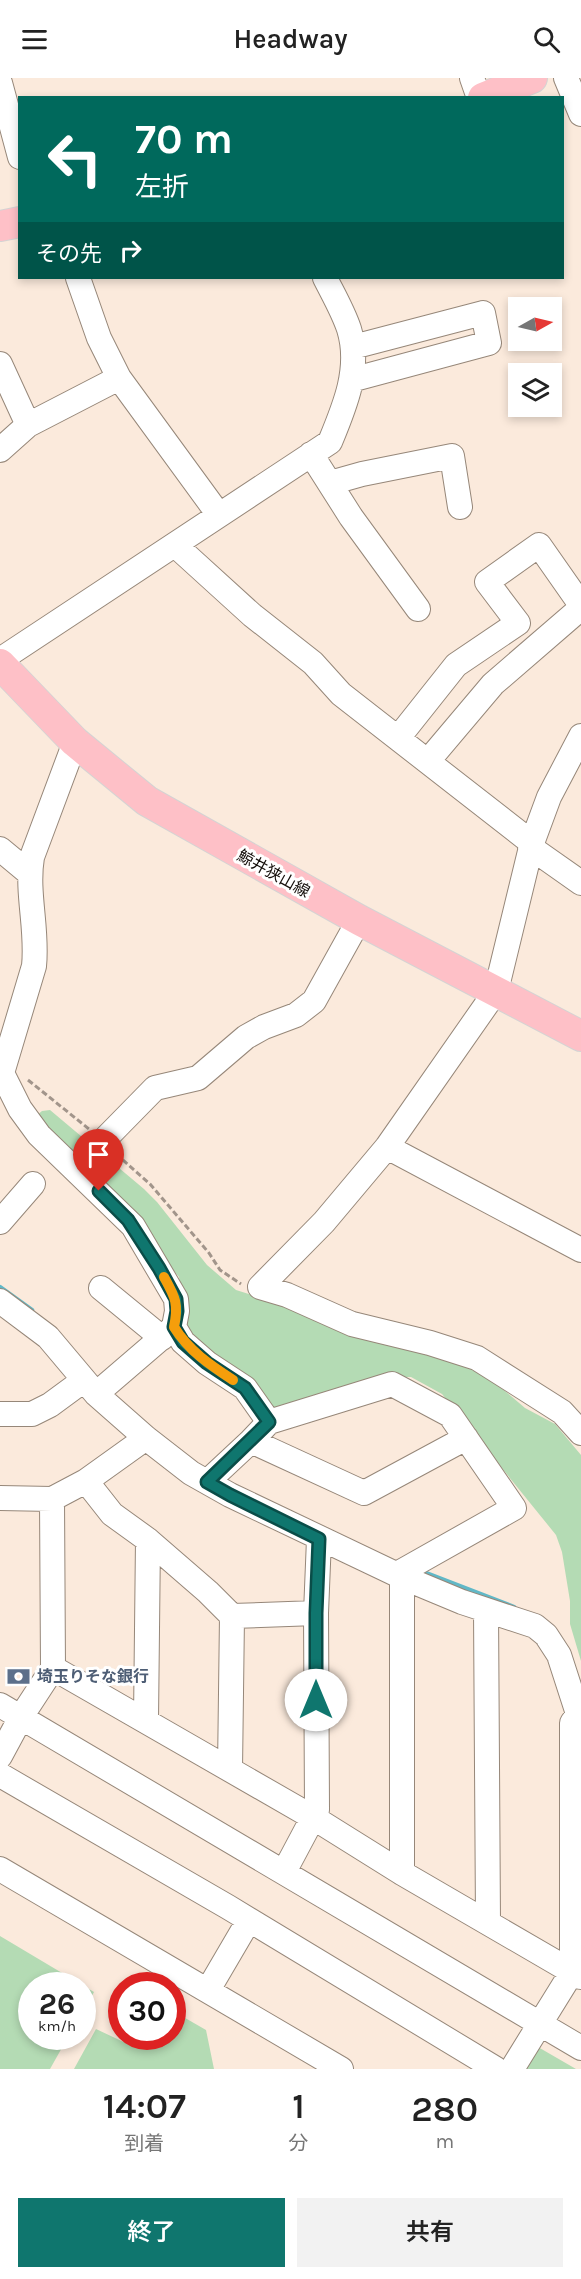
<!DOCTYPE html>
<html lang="ja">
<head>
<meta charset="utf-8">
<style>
	body { margin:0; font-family:Karla,"Noto Sans JP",sans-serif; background:#f2f2f2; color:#222; height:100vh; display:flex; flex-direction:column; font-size:22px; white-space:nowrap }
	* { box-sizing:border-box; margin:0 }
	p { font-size:20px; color:#767676 }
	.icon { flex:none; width:33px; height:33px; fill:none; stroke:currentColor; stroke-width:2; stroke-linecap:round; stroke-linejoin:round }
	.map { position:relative; height:1991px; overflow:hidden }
	.drawer { display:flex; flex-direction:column; background:#fff; flex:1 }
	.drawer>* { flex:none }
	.hud { position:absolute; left:18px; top:18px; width:546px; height:183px; border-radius:0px; box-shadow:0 3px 9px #0003; background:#00695c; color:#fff; overflow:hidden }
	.needle { width:39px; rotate:82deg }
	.controls { position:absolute; left:508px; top:219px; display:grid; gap:12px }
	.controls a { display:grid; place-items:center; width:54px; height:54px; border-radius:0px; background:#fff; box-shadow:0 3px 9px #0003; font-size:30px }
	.speed { position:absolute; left:18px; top:1894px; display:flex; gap:12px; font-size:30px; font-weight:700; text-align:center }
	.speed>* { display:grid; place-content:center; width:78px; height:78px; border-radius:50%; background:#fff; box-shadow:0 3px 9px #0003; line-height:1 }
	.speed small { font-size:15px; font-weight:400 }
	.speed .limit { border:9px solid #d22; background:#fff; color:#111 }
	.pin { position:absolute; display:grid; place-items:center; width:51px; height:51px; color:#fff; margin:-62px -26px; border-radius:50% 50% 50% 0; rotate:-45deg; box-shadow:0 0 6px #0007 }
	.pin .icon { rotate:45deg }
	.me { position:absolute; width:66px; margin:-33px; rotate:0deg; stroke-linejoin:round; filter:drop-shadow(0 0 4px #0008) }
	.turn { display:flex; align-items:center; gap:21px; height:126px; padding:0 18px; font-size:27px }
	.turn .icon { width:78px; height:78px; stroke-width:2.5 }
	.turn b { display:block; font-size:42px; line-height:51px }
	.then { display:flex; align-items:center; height:57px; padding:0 18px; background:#0003; gap:12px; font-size:22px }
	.eta { display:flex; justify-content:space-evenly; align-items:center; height:102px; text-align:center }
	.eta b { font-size:36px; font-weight:600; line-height:42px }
	.primary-button { display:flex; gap:12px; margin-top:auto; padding:12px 18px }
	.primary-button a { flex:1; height:69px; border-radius:0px; background:#0f766e; color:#fff; font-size:24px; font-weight:600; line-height:69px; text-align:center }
	.primary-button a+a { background:#f2f2f2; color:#222 }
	header { display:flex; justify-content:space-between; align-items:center; height:78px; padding:0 18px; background:#fff; font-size:27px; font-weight:600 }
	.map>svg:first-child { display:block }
	.green { fill:#b4dbb4 }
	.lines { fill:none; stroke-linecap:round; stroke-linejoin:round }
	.stream { stroke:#61b8c7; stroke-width:4.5 }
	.minor-casing { stroke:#968779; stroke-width:26 }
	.major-casing { stroke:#d5d3d3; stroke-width:32 }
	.path { stroke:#a2958b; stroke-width:3; stroke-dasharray:6 3; stroke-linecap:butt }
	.minor { stroke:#fff; stroke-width:24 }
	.major { stroke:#fec0c7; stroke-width:30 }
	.route-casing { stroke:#0a4d48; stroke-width:15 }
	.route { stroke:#0f766e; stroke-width:10 }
	.slow { stroke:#f59e0b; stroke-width:10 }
	.labels { text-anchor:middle; stroke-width:6; stroke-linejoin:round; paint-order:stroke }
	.street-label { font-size:16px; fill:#130d09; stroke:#fff }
	.service-label { font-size:16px; font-weight:bold; fill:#4e5e75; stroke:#fff; text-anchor:start }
</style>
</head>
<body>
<header><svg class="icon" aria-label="menu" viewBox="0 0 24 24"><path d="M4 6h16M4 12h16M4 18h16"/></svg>Headway<svg class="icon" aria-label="search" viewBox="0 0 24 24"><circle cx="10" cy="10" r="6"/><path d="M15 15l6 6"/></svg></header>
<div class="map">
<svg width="581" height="1991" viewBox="0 0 581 1991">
	<rect width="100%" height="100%" fill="#fbeadc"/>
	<path class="green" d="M50 1032 144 1111 157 1124 207 1187 236 1212 448 1279 486 1297 525 1330 555 1346 581 1377V1583L570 1546V1523L562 1474 556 1457 442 1316 411 1299H395L274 1334 190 1254 184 1238 179 1199 162 1179 149 1151 36 1038 42 1033Z
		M0 1858 94 1914 83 1934 82 1908H32V1959H68L50 1991H0Z
		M173 1933 206 1952 214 1991H74L96 1951 130 1967 136 1959H172Z
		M538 1969 576 1991H523Z"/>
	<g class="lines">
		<path class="stream" d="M0 1209 32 1232
			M421 1493 514 1529"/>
		<defs>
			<path id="minor" d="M472 0 479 20
				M566 0 581 36
				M0 5 20 79
				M78 200 99 260 119 300 219 437
				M0 286 28 347
				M351 302 489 265 483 235 353 269
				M0 372 28 347 119 300
				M311 376 351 439 418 531
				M330 405 362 396 452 378 460 429
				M175 467 252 537 313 585 341 616 532 765
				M0 582 330 364C345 328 361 290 349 251 343 233 333 216 325 200
				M581 658 549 719 532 765 496 913 387 1069 324 1144 260 1209 287 1217 352 1246 430 1265 477 1280 562 1334 581 1355
				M398 660 456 587 518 545 487 504 539 467 581 527
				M75 664 32 779C26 815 38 851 34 888L2 995 20 1031 39 1057 133 1148 176 1221 177 1233 174 1249 96 1316
				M428 683 493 606 581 530
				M530 769 581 805
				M0 771 29 795
				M103 1063 155 1010 198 1000 246 959 264 949 296 937 314 923 359 842
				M387 1069 581 1172
				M0 1144 33 1106
				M101 1210 162 1260
				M0 1223 48 1259 96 1316 146 1360 191 1395 230 1417 402 1499 462 1524 535 1548 546 1557 559 1577 581 1645
				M174 1249 183 1264 207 1285 245 1310 269 1344 392 1306 450 1337 514 1430 397 1496
				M0 1336H32L50 1327 84 1302
				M269 1344 251 1363 364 1415 466 1360
				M86 1403 112 1436 148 1462 208 1514 232 1538 230 1691
				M207 1404 251 1363
				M0 1420 52 1421 86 1403 146 1360
				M52 1421 53 1590 314 1740 402 1795 581 1899
				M402 1499V1795
				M486 1532 488 1843
				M232 1538 316 1535
				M0 1627 581 1970
				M146 1641 148 1462
				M0 1678 21 1639 53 1590
				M0 1697 228 1829 496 1991
				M0 1791 341 1991
				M284 1794 317 1732 316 1535 319 1461
				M208 1912 249 1842
				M512 1991 572 1894V1645L577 1638"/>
			<path id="major" d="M483 20 532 0
				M0 148 20 144
				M0 586 75 664 147 723 359 842 581 958"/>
		</defs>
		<use href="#minor" class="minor-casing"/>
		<use href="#major" class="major-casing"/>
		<path class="path" d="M28 1002 89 1051
			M116 1076 150 1106 209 1175 220 1192 241 1206"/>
		<use href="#minor" class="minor"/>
		<use href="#major" class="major"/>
	</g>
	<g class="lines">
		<defs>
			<path id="route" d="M99 1113 128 1142 159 1190 176 1221 177 1233 174 1249 183 1264 207 1285 245 1310 269 1344 207 1404 230 1417 319 1461 316 1535V1622"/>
		</defs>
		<use href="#route" class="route-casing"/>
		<use href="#route" class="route"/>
		<path class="slow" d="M164 1199C175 1219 179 1225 174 1249 189 1273 210 1287 233 1302"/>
	</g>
	<defs>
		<symbol id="bank-bare" viewBox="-9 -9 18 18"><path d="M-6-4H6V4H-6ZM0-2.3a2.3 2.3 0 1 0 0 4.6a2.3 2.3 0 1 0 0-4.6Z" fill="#5c6f8a" stroke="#fff" stroke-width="2.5" paint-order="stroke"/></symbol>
	</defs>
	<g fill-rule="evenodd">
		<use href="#bank-bare" x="2" y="1582" width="33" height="33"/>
	</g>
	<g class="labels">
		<g class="street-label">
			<text transform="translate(274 795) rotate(29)" y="6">鯨井狭山線</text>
		</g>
		<g class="service-label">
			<text x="37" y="1604">埼玉りそな銀行</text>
		</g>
	</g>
</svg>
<div class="controls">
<a><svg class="needle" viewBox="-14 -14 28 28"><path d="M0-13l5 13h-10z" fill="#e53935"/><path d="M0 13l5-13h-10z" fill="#767676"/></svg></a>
<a><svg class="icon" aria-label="layers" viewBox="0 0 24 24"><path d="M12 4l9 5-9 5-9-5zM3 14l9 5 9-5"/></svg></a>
</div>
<div class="speed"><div>26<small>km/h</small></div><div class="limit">30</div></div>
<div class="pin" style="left:99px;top:1113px;background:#d93025"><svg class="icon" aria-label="arrive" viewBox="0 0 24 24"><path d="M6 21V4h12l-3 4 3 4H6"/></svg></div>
<svg class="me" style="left:316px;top:1622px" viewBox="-20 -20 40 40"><circle r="19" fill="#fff"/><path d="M0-13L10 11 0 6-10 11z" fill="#0f766e"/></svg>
<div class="hud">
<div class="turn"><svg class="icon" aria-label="left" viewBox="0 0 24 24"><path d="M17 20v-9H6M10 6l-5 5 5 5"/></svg><div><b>70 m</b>左折</div></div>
<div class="then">その先<svg class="icon" aria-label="right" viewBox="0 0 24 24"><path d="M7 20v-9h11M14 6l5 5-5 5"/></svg></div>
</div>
</div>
<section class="drawer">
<div class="eta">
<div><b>14:07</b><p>到着</p></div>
<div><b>1</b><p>分</p></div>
<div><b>280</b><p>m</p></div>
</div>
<div class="primary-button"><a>終了</a><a>共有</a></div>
</section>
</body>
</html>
